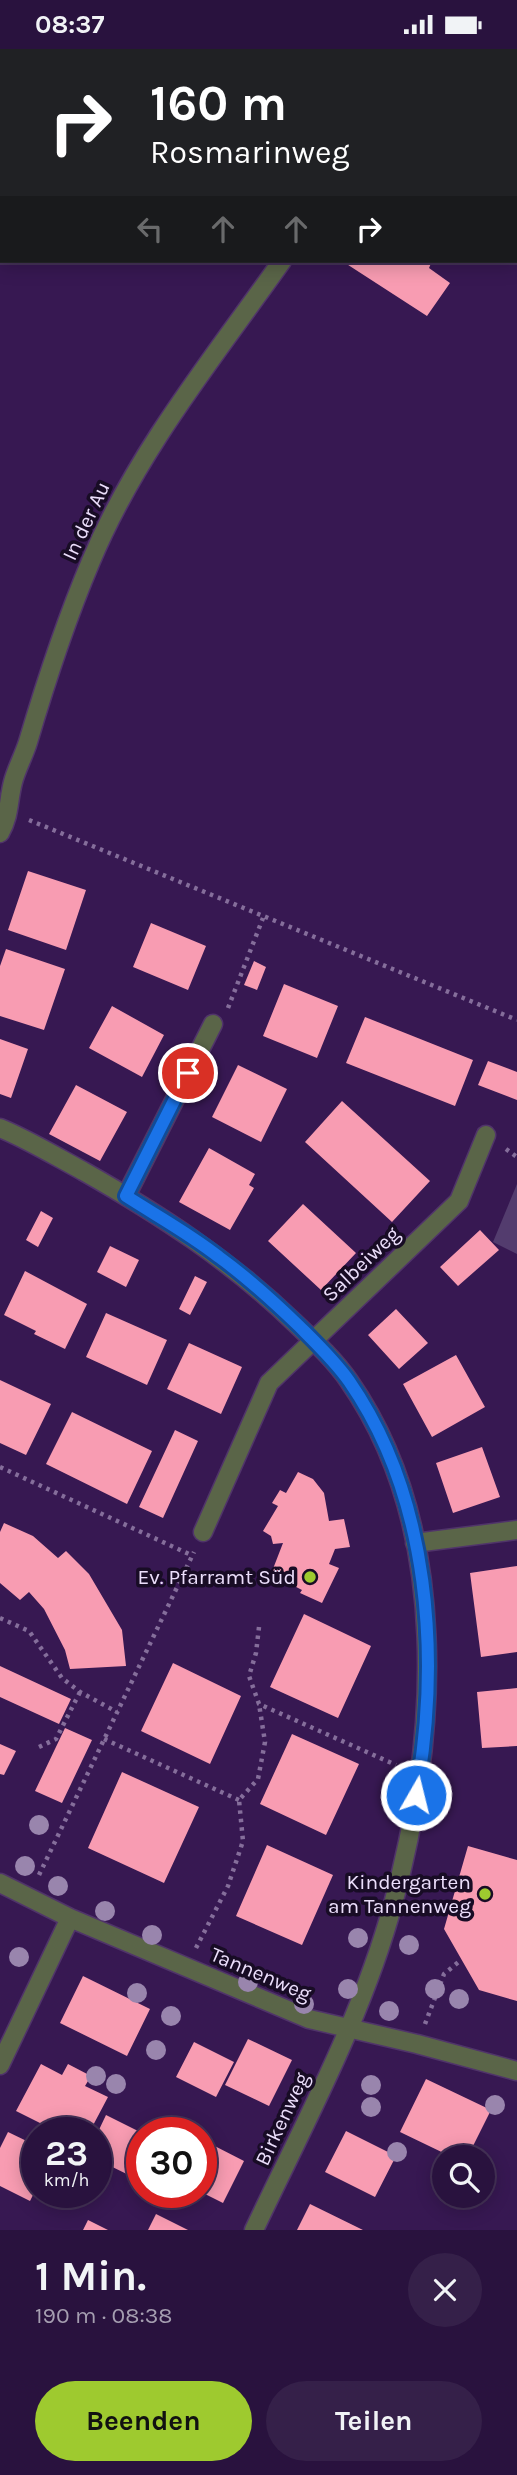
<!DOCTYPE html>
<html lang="de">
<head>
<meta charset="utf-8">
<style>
	body { margin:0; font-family:Karla,sans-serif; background:#352049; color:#f1f3f6; height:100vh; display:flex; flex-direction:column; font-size:26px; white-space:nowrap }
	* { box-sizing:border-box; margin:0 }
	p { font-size:23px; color:#a59eb0 }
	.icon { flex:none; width:38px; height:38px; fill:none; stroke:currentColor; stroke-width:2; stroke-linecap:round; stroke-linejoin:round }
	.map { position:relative; height:2181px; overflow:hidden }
	.details { display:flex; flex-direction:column; background:#29123e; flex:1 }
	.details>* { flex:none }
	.guide { position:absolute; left:0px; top:0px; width:518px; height:214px; box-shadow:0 4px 18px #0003,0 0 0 2px #453258; background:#202124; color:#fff; overflow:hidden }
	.controls { position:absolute; left:432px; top:2096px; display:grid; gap:14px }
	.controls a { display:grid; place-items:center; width:63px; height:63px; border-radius:50%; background:#29123e; box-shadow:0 4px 18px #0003,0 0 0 2px #453258; font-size:35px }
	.speed { position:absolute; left:21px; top:2068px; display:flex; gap:14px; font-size:35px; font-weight:700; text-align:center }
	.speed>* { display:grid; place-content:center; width:91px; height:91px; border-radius:50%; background:#29123e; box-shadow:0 4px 18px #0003,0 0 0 2px #453258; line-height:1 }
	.speed small { font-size:18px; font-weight:400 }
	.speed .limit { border:10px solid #d22; background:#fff; color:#111 }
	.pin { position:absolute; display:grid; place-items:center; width:60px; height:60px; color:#fff; margin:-30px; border:4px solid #fff; border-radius:50%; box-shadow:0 2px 7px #0007 }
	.me { position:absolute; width:77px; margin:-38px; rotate:8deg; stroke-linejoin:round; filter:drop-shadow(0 0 5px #0008) }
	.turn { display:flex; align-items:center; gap:24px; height:147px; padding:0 35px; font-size:32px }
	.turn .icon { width:91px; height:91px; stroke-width:2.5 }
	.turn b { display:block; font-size:49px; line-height:60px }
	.lanes { display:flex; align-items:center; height:66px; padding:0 35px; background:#0003; justify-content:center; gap:35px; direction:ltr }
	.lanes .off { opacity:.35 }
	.round { display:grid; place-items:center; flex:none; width:74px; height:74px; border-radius:37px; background:#352049 }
	.head { display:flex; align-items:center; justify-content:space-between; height:119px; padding:0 35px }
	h1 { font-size:42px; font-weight:700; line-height:52px }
	.cta { display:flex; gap:14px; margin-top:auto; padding:14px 35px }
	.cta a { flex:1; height:80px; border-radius:42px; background:#9eca2f; color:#111; font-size:28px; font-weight:700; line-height:80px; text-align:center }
	.cta a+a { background:#352049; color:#f1f3f6 }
	.status { display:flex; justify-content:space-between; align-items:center; height:49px; padding:0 35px; background:#29123e; direction:ltr }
	.status svg { height:19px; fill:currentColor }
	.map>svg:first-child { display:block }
	.green { fill:#533c6e }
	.building { fill:#f89cb2 }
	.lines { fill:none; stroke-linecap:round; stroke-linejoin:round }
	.lane-casing { stroke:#50346a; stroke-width:21 }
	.street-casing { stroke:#50346a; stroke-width:21 }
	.path { stroke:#856e9b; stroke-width:4.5; stroke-dasharray:3.5 5; stroke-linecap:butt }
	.lane { stroke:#5a6548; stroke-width:18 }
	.street { stroke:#5a6548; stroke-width:18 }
	.tree { fill:#9985ad }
	.route-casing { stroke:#114b97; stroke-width:18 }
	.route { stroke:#1a73e8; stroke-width:12 }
	.poi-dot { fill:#9eca2f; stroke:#180c25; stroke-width:2.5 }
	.labels { text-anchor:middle; stroke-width:7; stroke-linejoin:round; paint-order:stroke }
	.street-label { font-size:21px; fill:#ebdefb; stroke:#180c25 }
	.poi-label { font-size:21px; fill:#ebdefb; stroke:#180c25; text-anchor:end }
</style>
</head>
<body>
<div class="status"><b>08:37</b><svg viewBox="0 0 49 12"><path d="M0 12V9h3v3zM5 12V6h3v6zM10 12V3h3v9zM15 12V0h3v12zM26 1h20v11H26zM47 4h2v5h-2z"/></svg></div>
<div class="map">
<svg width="517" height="2181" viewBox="0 0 517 2181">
	<rect width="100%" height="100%" fill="#371852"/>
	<path class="green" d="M517 1135V1205L493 1193Z"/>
	<path class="building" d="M342 212H432L429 219 450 234 427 267Z
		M28 822 86 841 66 901 8 881Z
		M151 874 206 897 188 941 133 918Z
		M6 900 65 920 44 981 0 967V917Z
		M254 912 266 918 257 941 244 936Z
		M284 935 338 957 317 1009 263 987Z
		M112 957 164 986 142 1028 89 999Z
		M365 968 473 1011 455 1057 346 1014Z
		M0 990 28 1000 11 1049 0 1045Z
		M488 1012 517 1023V1051L478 1036Z
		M238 1016 287 1040 261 1093 212 1068Z
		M76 1036 127 1063 100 1112 49 1085Z
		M342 1052 430 1132 392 1173 305 1093Z
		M209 1099 255 1125 249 1136 254 1139 230 1181 179 1153Z
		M303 1155 356 1204 321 1241 268 1192Z
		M41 1162 53 1169 38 1198 26 1191Z
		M480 1181 499 1201 458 1237 440 1218Z
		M110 1197 139 1211 126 1238 97 1223Z
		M25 1222 87 1255 65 1300 34 1285 36 1282 4 1266Z
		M195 1227 207 1233 190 1266 179 1260Z
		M396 1260 428 1294 399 1320 368 1286Z
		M106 1264 167 1291 147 1336 86 1308Z
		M189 1294 242 1318 221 1365 167 1340Z
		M456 1306 485 1358 432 1388 403 1335Z
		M0 1331 51 1355 26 1406 0 1394Z
		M72 1363 152 1402 127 1455 46 1415Z
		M175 1381 198 1392 163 1469 139 1458Z
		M482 1398 500 1448 453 1464 436 1414Z
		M298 1423 313 1430 324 1444 329 1472 344 1470 350 1498 335 1500 329 1515 339 1519 322 1554 300 1544 302 1541 271 1525 283 1494 273 1495 271 1487 263 1482 278 1457 272 1454 280 1441 286 1444Z
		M4 1474 33 1487 58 1509 66 1502 89 1525 122 1581 126 1617 70 1620 65 1601 44 1560 29 1543 20 1551 0 1534V1483Z
		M517 1517V1603L481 1608 470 1524Z
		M304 1565 371 1597 338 1669 270 1638Z
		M173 1614 241 1647 210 1715 141 1682Z
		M0 1617 71 1650 59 1675 0 1648Z
		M517 1639V1697L482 1699 477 1643Z
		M65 1679 92 1691 62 1754 35 1742Z
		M292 1685 359 1715 326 1786 260 1755Z
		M0 1695 16 1702 4 1726 0 1725Z
		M122 1723 199 1758 164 1834 88 1799Z
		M267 1796 333 1826 302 1896 236 1867Z
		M468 1797 517 1811V1952L479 1941 444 1880Z
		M83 1927 150 1960 127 2007 60 1974Z
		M248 1990 292 2011 269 2057 225 2036Z
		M194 1993 234 2013 216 2048 176 2028Z
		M41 2015 62 2026 68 2015 91 2027 85 2037 108 2048 89 2084H60L16 2062Z
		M426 2030 491 2061 467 2109H454L400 2083Z
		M106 2066 142 2084V2125L139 2131 96 2110V2087Z
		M346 2082 396 2107 375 2148 325 2123Z
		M8 2083 37 2097V2138L30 2152 0 2137V2099Z
		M201 2090 244 2112 223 2154 201 2143Z
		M310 2155 363 2181H297Z
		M156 2165 188 2181H148Z
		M88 2171 108 2181H83Z"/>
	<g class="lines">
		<defs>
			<path id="lane" d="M468 2 470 0
				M0 784C10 766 8 752 13 733 16 721 24 706 28 693 46 632 66 571 91 512 137 402 214 308 282 212"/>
			<path id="street" d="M0 1079C29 1091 55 1107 83 1122 159 1165 231 1212 294 1273 313 1291 334 1310 349 1332 452 1480 438 1690 393 1855 362 1969 304 2075 254 2181
				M126 1147 213 975
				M203 1483 269 1334 459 1152 486 1086
				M415 1494 517 1481
				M0 1834 70 1869 309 1970 417 1995 517 2022
				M0 2016 70 1869"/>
		</defs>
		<use href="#lane" class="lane-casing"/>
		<use href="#street" class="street-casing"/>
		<path class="path" d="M29 771 517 971
			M228 959 263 869
			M506 1100 517 1108
			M0 1418 191 1506
			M0 1569 29 1582 62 1629 80 1643 117 1663
			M259 1578 256 1604 249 1627 259 1655 396 1716
			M104 1690 239 1751
			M39 1698 56 1690 80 1643
			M39 1826 194 1503
			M196 1899 228 1837 243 1792 239 1751 258 1730 265 1693 259 1655
			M425 1975 444 1925 461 1911"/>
		<use href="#lane" class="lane"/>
		<use href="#street" class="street"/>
	</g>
	<g class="tree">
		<circle cx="39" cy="1776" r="10"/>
		<circle cx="25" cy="1817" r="10"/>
		<circle cx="58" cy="1837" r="10"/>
		<circle cx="105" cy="1862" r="10"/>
		<circle cx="152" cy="1886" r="10"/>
		<circle cx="358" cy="1889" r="10"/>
		<circle cx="409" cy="1896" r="10"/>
		<circle cx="19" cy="1908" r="10"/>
		<circle cx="248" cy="1933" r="10"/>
		<circle cx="348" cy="1940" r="10"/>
		<circle cx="435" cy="1940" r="10"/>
		<circle cx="137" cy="1944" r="10"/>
		<circle cx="459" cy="1950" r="10"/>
		<circle cx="304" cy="1955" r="10"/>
		<circle cx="389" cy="1962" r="10"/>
		<circle cx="171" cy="1967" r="10"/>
		<circle cx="156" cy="2001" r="10"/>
		<circle cx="96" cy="2027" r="10"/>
		<circle cx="116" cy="2035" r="10"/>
		<circle cx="371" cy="2036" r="10"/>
		<circle cx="495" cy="2056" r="10"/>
		<circle cx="371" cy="2058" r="10"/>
		<circle cx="397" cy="2103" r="10"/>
	</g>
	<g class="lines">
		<defs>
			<path id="route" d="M188 1024 126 1147C157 1167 190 1185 219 1208 248 1229 274 1253 299 1277 316 1294 335 1312 349 1332 430 1449 441 1609 416 1746"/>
		</defs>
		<use href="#route" class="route-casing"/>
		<use href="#route" class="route"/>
	</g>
	<g class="poi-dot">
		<circle cx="310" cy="1528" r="7"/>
		<circle cx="485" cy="1845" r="7"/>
	</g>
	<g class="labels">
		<g class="street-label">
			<text transform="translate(86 472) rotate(-65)" y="7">In der Au</text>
			<text transform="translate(361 1215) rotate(-44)" y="7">Salbeiweg</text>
			<text transform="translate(261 1925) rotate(23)" y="7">Tannenweg</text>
			<text transform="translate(282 2070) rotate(-65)" y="7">Birkenweg</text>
		</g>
		<g class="poi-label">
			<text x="296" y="1535">Ev. Pfarramt Süd</text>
			<text x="471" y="1840">Kindergarten<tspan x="471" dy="24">am Tannenweg</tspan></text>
		</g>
	</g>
</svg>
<div class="controls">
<a><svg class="icon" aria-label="search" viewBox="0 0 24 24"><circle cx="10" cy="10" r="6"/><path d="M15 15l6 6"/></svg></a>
</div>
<div class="speed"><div>23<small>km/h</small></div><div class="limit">30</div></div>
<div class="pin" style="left:188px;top:1024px;background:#d93025"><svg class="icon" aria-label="arrive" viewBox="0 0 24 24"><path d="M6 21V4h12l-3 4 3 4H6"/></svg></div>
<svg class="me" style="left:416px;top:1746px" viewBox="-20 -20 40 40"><circle r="17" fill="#1a73e8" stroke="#fff" stroke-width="3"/><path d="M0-11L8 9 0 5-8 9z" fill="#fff"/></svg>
<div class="guide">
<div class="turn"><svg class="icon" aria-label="right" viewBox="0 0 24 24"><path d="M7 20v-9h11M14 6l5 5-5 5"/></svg><div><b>160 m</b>Rosmarinweg</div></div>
<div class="lanes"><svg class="icon off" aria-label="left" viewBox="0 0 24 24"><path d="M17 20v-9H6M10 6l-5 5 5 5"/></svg><svg class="icon off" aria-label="ahead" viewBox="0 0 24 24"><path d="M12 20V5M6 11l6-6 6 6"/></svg><svg class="icon off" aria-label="ahead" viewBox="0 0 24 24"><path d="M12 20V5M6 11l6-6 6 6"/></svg><svg class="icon" aria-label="right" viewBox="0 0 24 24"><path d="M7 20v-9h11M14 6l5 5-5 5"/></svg></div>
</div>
</div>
<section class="details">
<div class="head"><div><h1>1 Min.</h1><p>190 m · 08:38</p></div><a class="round"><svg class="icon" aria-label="close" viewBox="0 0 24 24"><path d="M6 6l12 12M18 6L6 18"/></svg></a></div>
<div class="cta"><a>Beenden</a><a>Teilen</a></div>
</section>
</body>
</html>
